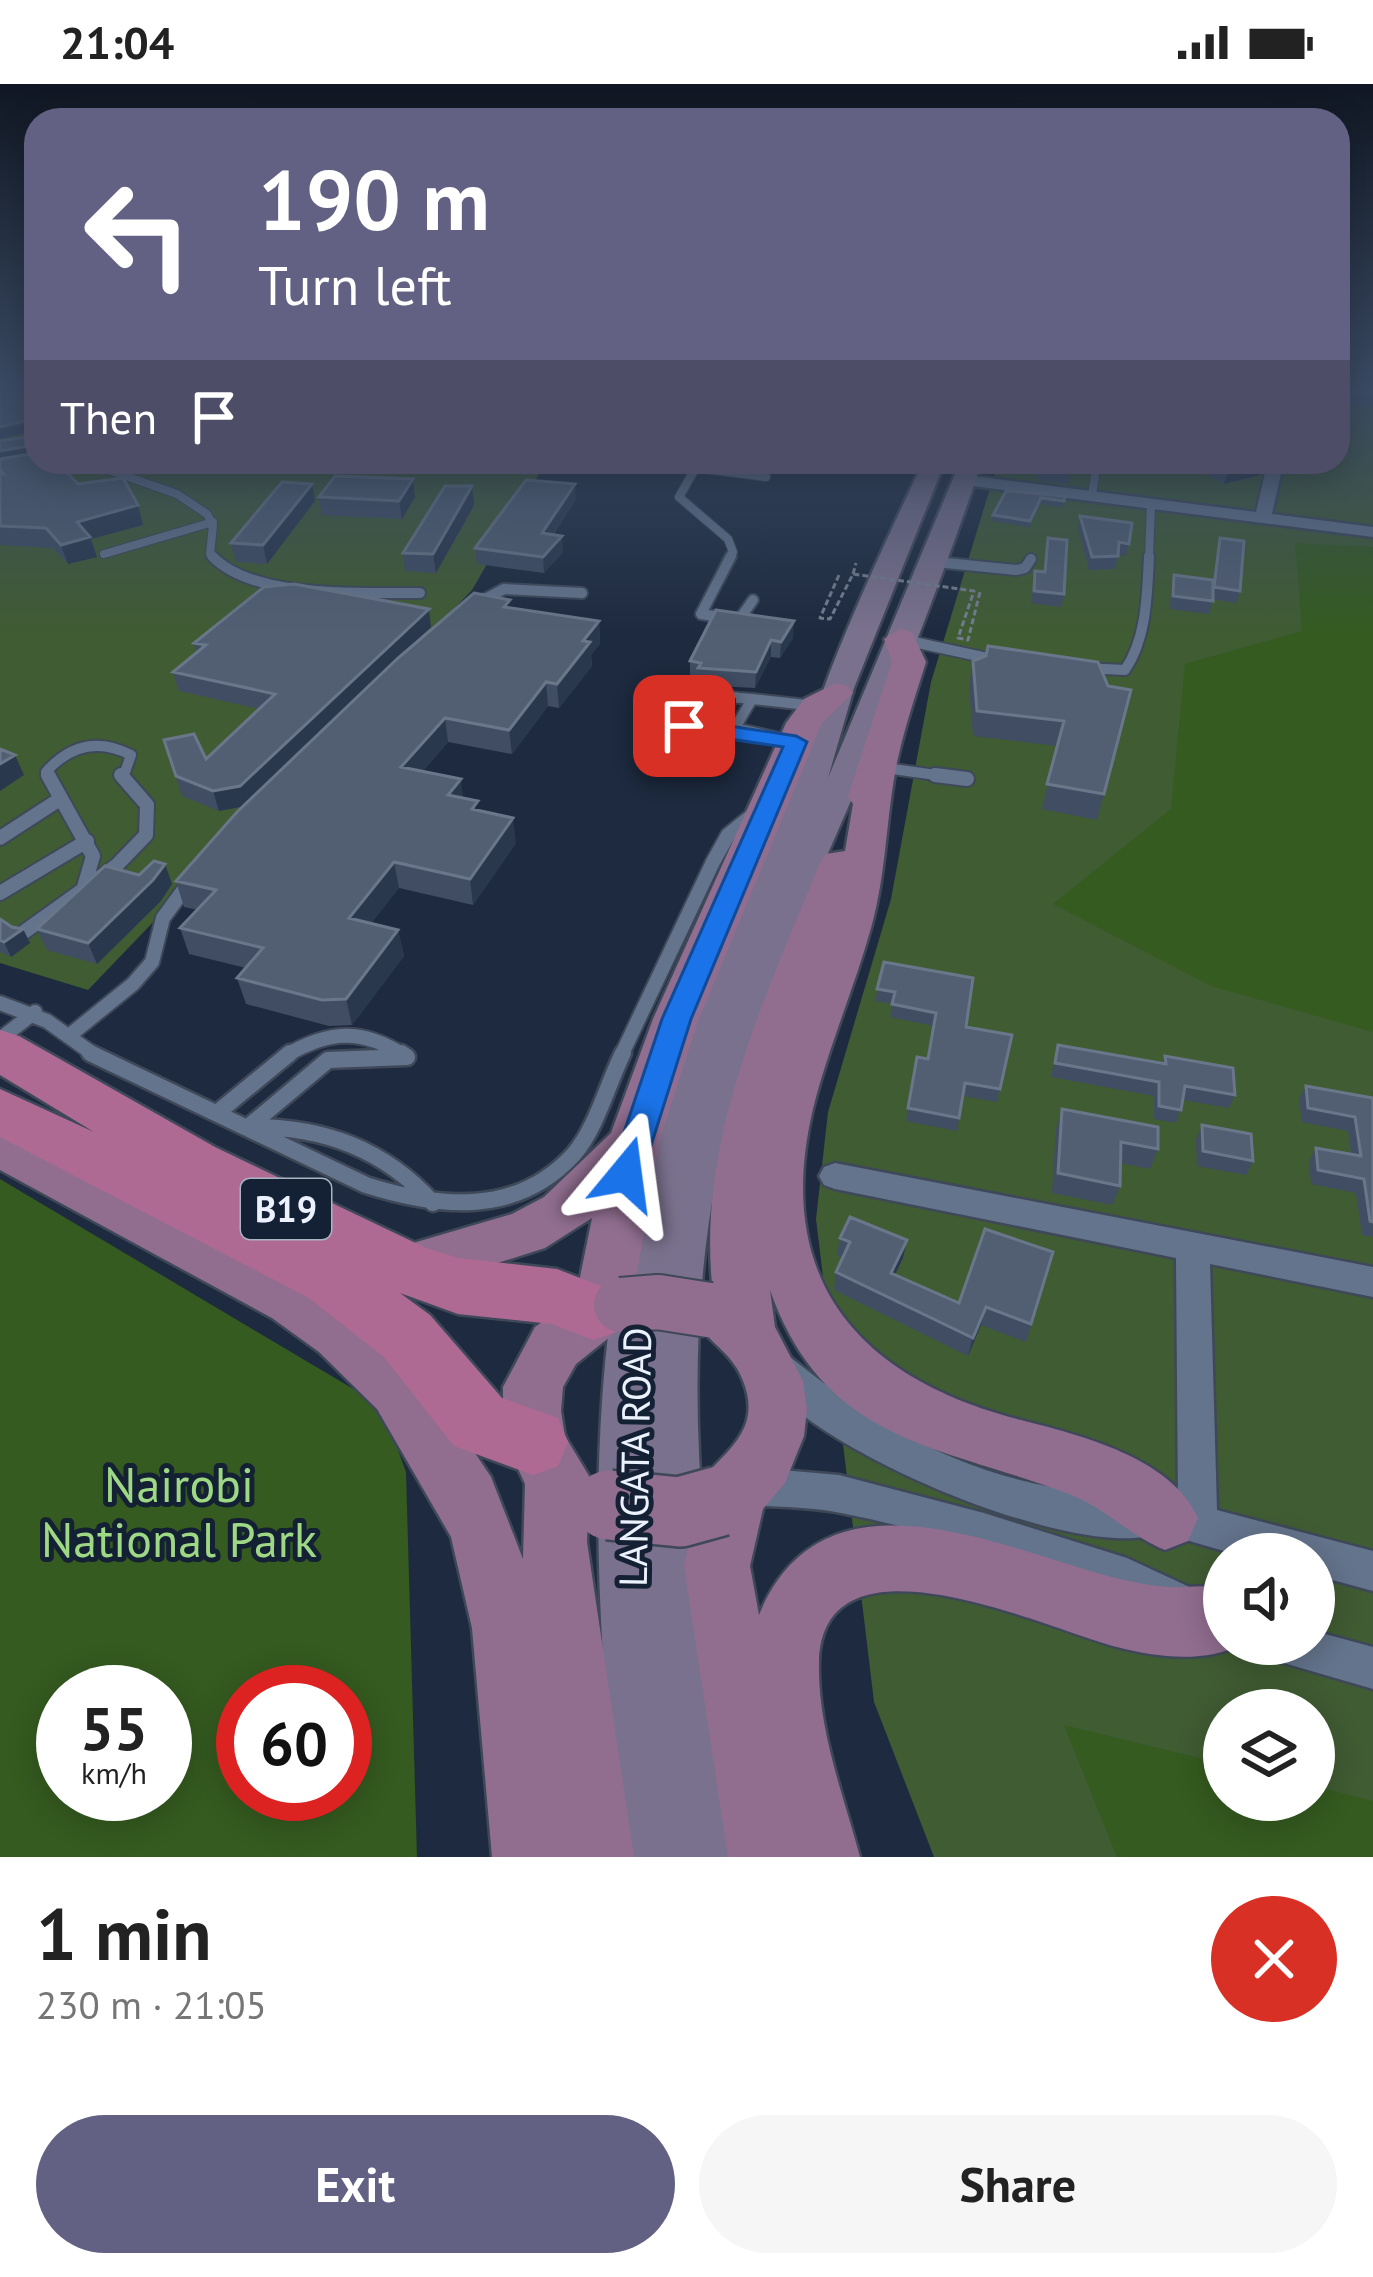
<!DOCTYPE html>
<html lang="en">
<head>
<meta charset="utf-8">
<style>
	body { margin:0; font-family:"PT Sans",sans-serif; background:#f6f6f6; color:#222; height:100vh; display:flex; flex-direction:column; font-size:45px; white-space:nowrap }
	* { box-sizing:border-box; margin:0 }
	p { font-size:39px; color:#767676 }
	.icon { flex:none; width:66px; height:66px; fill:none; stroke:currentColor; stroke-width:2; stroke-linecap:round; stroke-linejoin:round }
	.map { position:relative; height:1773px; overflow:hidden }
	.details { display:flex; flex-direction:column; background:#fff; flex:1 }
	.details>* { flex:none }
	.banner { position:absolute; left:24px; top:24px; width:1326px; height:366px; border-radius:36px; box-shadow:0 6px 30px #0003; background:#626183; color:#fff; overflow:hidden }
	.fabs { position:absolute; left:1203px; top:1449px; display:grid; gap:24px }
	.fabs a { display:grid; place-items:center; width:132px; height:132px; border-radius:50%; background:#fff; box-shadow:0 6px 30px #0003; font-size:60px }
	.speed { position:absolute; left:36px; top:1581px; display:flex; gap:24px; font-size:60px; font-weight:700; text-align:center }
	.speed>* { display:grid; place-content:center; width:156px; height:156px; border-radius:50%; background:#fff; box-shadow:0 6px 30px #0003; line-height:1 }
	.speed small { font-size:30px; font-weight:400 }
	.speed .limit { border:18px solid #d22; background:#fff; color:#111 }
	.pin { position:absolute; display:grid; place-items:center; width:102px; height:102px; color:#fff; margin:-51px; border-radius:24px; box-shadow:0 6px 18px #0006 }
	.me { position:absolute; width:132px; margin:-66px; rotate:16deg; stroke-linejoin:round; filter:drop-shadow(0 0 9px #0008) }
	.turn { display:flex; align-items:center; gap:42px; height:252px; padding:0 36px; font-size:54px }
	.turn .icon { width:156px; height:156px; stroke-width:2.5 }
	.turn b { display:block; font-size:84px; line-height:102px }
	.then { display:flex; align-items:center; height:114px; padding:0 36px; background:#0003; gap:24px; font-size:45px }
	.round { display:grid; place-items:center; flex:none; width:126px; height:126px; border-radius:63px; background:#f6f6f6 }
	.head { display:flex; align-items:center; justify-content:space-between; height:204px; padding:0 36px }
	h1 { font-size:72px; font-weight:700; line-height:90px }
	.cta { display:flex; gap:24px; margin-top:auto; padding:24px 36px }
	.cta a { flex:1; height:138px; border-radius:72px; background:#626183; color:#fff; font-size:48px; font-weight:700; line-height:138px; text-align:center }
	.cta a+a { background:#f6f6f6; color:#222 }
	.status { display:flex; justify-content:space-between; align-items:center; height:84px; padding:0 60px; background:#fff; direction:ltr }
	.status svg { height:33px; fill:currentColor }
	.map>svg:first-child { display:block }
	.green { fill:#405c33; fill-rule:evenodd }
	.forest { fill:#355b20; fill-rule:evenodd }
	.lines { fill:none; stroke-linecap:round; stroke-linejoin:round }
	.lane-far3-casing { stroke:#3e4859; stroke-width:10 }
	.lane-far2-casing { stroke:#3e4859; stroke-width:14 }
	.lane-far1-casing { stroke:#3e4859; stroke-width:18 }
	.lane-casing { stroke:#3e4859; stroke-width:21 }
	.street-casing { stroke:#3e4859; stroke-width:5 }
	.secondary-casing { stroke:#3e4859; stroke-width:5 }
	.primary-casing { stroke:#3e4859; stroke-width:5 }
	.highway-casing { stroke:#3e4859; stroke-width:5 }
	.path { stroke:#737d8e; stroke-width:3; stroke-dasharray:6 3; stroke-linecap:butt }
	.lane-far3 { stroke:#64748c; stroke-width:8 }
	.lane-far2 { stroke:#64748c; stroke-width:10 }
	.lane-far1 { stroke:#64748c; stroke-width:14 }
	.lane { stroke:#64748c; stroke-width:16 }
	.street { fill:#64748c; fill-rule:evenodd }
	.secondary { fill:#7a718e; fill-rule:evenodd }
	.primary { fill:#916e90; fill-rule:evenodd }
	.highway { fill:#af6a93; fill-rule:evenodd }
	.primary-bridge-far1-casing { stroke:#3e4859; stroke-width:58; stroke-linecap:butt }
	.primary-bridge-casing { stroke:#3e4859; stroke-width:74; stroke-linecap:butt }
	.path-bridge { stroke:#737d8e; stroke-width:3; stroke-dasharray:6 3; stroke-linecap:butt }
	.primary-bridge-far1 { stroke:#916e90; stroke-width:54 }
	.primary-bridge { stroke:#916e90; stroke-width:69 }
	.wall { fill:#404d63 }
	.shaded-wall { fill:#2a384d }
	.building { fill:#525f73; stroke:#6a7689; stroke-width:3 }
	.route { fill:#1a73e8; stroke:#114b97; stroke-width:3 }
	.labels { text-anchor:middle; stroke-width:10; stroke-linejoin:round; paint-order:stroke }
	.shield { fill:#142034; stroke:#aab3c1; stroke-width:3 }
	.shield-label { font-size:36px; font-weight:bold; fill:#ebf2fe }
	.street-label { font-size:39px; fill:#ebf2fe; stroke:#142034 }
	.near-park-label { font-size:48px; fill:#9fd884; stroke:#142034 }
</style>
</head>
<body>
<div class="status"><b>21:04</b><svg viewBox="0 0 49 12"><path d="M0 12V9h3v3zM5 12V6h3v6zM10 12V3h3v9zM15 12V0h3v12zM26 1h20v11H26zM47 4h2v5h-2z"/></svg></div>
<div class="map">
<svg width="1373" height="1773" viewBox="0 0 1373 1773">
	<rect width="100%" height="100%" fill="#1d2a3f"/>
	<path class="green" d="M0 301H36V378H546L472 506 88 906 0 879Z
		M1338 301H1373V1773H934L874 1618 816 1135 828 1028 891 815 931 598 998 378H1338ZM1224 1470H1314V1560H1224ZM1224 1626H1314V1716H1224Z"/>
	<path class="forest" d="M1295 459 1373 463V948L1211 902 1053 820 1171 725 1185 580 1302 547Z
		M0 1095 382 1322 406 1388 417 1773H0ZM63 1608H165V1710H63ZM243 1608H345V1710H243Z
		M1064 1641 1224 1680V1716H1314V1702L1373 1717V1773H1117Z"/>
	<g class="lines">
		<defs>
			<path id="lane-far3" d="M86 378 177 410 207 430 213 441 210 470 215 475
				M699 378 679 413 728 455 733 468 729 475
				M697 384 766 393
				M1092 411 1097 378
				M104 470 213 438
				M1149 475 1151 419"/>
			<path id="lane-far2" d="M212 472C254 516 363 508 420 509
				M731 472 701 530 739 536 753 516
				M936 478 1016 486 1025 484 1031 475
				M472 522 504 505 582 509
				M900 555 1001 577
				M1083 584 1125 586C1147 554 1147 510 1149 472
				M737 647 684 642 672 636 695 610 752 615
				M796 658 735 644 752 615 816 622
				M878 683 958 694
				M49 694 46 688C70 661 98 654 131 671L123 694"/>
			<path id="lane-far1" d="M48 691 93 772 84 803
				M935 691 967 695
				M0 754 60 715
				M0 809 87 757
				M24 848 116 782 146 751 147 721 121 691
				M0 919 47 937 96 972
				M70 951 133 900 152 878 163 834 191 796
				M0 955 35 928
				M285 972C329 946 362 944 405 972
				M621 972 713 778 728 751 754 730"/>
			<path id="lane" d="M90 969 366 1101C438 1124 517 1133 574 1070 596 1045 608 999 623 969
				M401 969 407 973
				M217 1029 290 969
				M252 1043C324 1043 384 1065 433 1119
				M247 1044 328 976 407 973"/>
			<path id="street" d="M1274 380 1282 385 1272 430 1373 443V453L965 401 957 396 965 391 1256 428 1266 385Z
				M835 1079 1373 1183V1213L1210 1180 1217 1426 1373 1467V1507L1314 1491V1470H1234L1169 1451 1164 1437 1159 1449C1081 1481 794 1361 759 1284L764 1273 777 1268 790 1273C864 1332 938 1377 1032 1399 1073 1409 1121 1406 1159 1421L1164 1435 1169 1423 1178 1419 1176 1174 835 1105 824 1101 819 1092 824 1083Z
				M748 1383 839 1391 984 1429 1127 1474 1224 1519V1560H1228L1224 1562 1209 1556C1098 1501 963 1453 841 1429 811 1423 778 1423 748 1421L734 1415 729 1402 734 1389Z
				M1314 1547 1373 1563V1605L1270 1575 1264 1560H1314Z"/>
			<path id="secondary" d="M923 378H945L854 604 828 694 960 378H982C947 481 908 582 866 682 809 815 745 948 717 1090 673 1319 711 1548 756 1773H622C592 1521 578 1261 658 1016 691 915 742 821 783 723 798 687 807 649 821 612 850 532 887 455 923 378Z"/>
			<path id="primary" d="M900 545 912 548 926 578C916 610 905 642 898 674 886 729 887 788 871 844 854 905 828 964 813 1025 772 1198 861 1295 1021 1336 1080 1351 1172 1374 1198 1434L1188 1457 1165 1466C1130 1452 1104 1423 1069 1410 941 1361 824 1360 770 1206L775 1243 803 1297 807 1325 804 1352 785 1399 763 1425 750 1482 759 1531C823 1375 1000 1464 1115 1494 1133 1498 1152 1502 1170 1503 1188 1504 1207 1499 1224 1506V1560H1241C1205 1580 1156 1573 1117 1563 1047 1545 824 1439 819 1577 817 1643 843 1710 860 1773H728L684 1482 695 1435 688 1417C707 1373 773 1355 739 1288 727 1265 704 1255 692 1231L701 1213 713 1209C695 1058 765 914 820 779L826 770 845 767 853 720 848 712 892 578 884 555Z
				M836 599 848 602 853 609 822 639 699 935 676 1005 659 1059 635 1201 641 1203 650 1221 641 1239 616 1248 576 1280 563 1303 561 1327 565 1352 589 1392 587 1458 634 1773H492L472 1544 451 1453 377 1325 319 1268 272 1234 0 1086V1042L312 1198 361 1232 419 1285 491 1393 523 1475 525 1400 503 1352V1303L535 1243 576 1213 592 1134 545 1164 406 1208 386 1201 378 1184 386 1167 512 1130 544 1113 611 1049 653 935 786 639 804 615Z"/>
			<path id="highway" d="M0 946 19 952 215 1063 426 1164 458 1174 557 1185 616 1208 626 1228 616 1248 593 1256 552 1240 458 1230 400 1209 430 1231 502 1314 558 1334 568 1358 558 1382 533 1391 454 1362 384 1273 309 1214 0 1053V1005L94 1048 0 991Z"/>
		</defs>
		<use href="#lane-far3" class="lane-far3-casing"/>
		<use href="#lane-far2" class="lane-far2-casing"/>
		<use href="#lane-far1" class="lane-far1-casing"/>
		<use href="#lane" class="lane-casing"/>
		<use href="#street" class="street-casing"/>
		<use href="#secondary" class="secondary-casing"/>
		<use href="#primary" class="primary-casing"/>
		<use href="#highway" class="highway-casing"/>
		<path class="path" d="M853 490 856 479"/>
		<use href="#lane-far3" class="lane-far3"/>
		<use href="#lane-far2" class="lane-far2"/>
		<use href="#lane-far1" class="lane-far1"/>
		<use href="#lane" class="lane"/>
		<use href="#street" class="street"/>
		<use href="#secondary" class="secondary"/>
		<use href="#primary" class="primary"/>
		<use href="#highway" class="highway"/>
		<defs>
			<path id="primary-bridge-far1" d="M621 1221 658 1218 709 1226"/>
			<path id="primary-bridge" d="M609 1421 680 1428 720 1417"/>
		</defs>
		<use href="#primary-bridge-far1" class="primary-bridge-far1-casing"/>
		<use href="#primary-bridge" class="primary-bridge-casing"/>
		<path class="path-bridge" d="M839 491 820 534 830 535 853 490 974 507 958 554 968 556 980 508"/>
		<use href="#primary-bridge-far1" class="primary-bridge-far1"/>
		<use href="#primary-bridge" class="primary-bridge"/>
	</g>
	<path class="wall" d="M36 301V378L78 400 138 421 143 441 91 455 97 473 68 480 53 464 0 461V357L33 352 34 347 0 355Z
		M1338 301H1373V323L1338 319Z
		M1041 378H1074L1068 400 1037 396Z
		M1196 378H1270L1260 391 1224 400 1195 384Z
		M312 400 315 417 267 480 236 478 231 459Z
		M472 402 474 420 472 425 436 489 405 487 403 469Z
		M1006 407 1065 412 1063 423 1040 420 1029 443 992 437 993 431Z
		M319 413H415L402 435 322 431Z
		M576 415 553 451 563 468 544 489 477 480 475 464Z
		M1080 432 1129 460 1126 472 1118 471 1115 485 1089 486 1078 444Z
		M1048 454 1064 510 1061 523 1031 519 1035 487 1043 488Z
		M1220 454 1240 507 1236 519 1213 515 1209 530 1170 525 1171 504 1174 491 1213 496Z
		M511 524 599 537 600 560 591 571 592 582 559 624 548 622 512 670 448 658 423 687 463 714 516 759 473 821 399 804 371 839 398 846 404 872 352 941 329 942 246 920 237 894 246 884 189 870 180 844 198 826 184 823 176 797 243 722 219 727 182 712 164 656 206 675 259 625 179 607 173 588 196 569 194 559 431 543 414 560Z
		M716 526 793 554 780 574 771 573 755 604 698 601V595L690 594V577Z
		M973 577 1131 606 1097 736 1042 725 1057 662 973 652 969 601Z
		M691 616 736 623 728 636 691 630Z
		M165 780 172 800 161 817 97 880 47 866 37 845 139 791Z
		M0 835 12 843 23 845 30 859 11 873 0 868Z
		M884 878 966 943 1012 951 997 1018 963 1012 957 1047 906 1037 917 973 928 975 934 942 890 933 892 920 875 917Z
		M1058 961 1162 980 1165 972 1235 1011 1229 1024 1183 1016 1176 1039 1154 1035V1012L1051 993Z
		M1306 1002 1373 1014V1153L1362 1151 1356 1109 1311 1100 1309 1077 1316 1064 1351 1070 1348 1047 1302 1038 1299 1015Z
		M1062 1025 1158 1065 1150 1085 1120 1079V1102L1112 1121 1052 1109 1056 1045Z
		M1202 1041 1253 1077 1246 1091 1197 1082 1196 1056Z
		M840 1154 903 1174 895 1191 959 1219 1053 1168 1026 1258 981 1241 968 1272 834 1206 836 1188 843 1174 837 1172Z"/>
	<path class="shaded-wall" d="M35 335 36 346 0 355V343Z
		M36 356V372L0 379V367Z
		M1265 378H1270L1260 391 1224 400 1227 389Z
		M1288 378H1313L1286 385Z
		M413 395 415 413 402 435 399 417Z
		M312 400 315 417 267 480 263 461Z
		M575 400 576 415 543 465 542 449Z
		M472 402 474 420 472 425 436 489 433 470Z
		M138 421 143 441 91 455 97 473 68 480 61 461 77 438Z
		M562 452 563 468 544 489 543 473Z
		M429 525 431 543 246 722 219 727 213 707Z
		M599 537 600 560 591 571 592 582 559 624 557 600 583 557Z
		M794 537 793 554 780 574 781 558Z
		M771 556V573L755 604 756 588Z
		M546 598 548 622 512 670 509 646Z
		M736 610V623L728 636 729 622Z
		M445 634 448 658 405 708 401 683Z
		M15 671 24 691 0 707V680Z
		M461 695 464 720 448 711Z
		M513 734 516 759 473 821 470 795Z
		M394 778 399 804 355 860 349 834Z
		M165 780 172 800 161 817 97 880 88 859Z
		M23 845 30 859 11 873 4 858Z
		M398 846 404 872 352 941 346 915Z
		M907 1156 903 1174 887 1207 891 1189Z
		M986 1223 981 1241 968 1272 973 1254Z"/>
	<path class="building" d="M12 301H36V356L31 357 35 361 0 367V357L33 352 35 335 0 343V305Z
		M1338 301H1373V310L1338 307Z
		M36 369V378H57L78 400 123 394 138 421 77 438 90 453 61 461 46 444 0 442V390H4L0 386V375Z
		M1041 378H1073L1072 384 1040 380Z
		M1205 378H1265L1263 381 1227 389Z
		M335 392 413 395 399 417 319 413Z
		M526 396 575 400 542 449 562 452 543 473 475 464Z
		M282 398 312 400 263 461 231 459Z
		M445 402H472L433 470 403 469Z
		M1006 407 1065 412 1064 417 1041 414 1030 437 993 431Z
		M1080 432 1132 439 1129 460 1119 458 1118 472 1092 473Z
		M1048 454 1067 456 1064 510 1034 507 1035 487 1045 488Z
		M1220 454 1244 457 1240 507 1214 503Z
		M1174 491 1213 496V517L1173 512Z
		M294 500 429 525 240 702 213 707 176 692 164 656 194 650 206 675 275 610 173 588 206 561 194 559 264 503Z
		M474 509 510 516 504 523 599 537 583 557 590 558 557 600 546 598 509 646 445 634 401 683 461 695 448 711 478 717 472 725 513 734 470 795 394 778 349 834 398 846 346 915 322 916 237 894 263 864 180 844 216 806 176 797 237 728 398 574Z
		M716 526 794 537 781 558 771 556 756 588 698 584 701 579 690 577Z
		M988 562 1098 578 1108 602 1131 606 1104 710 1047 700 1064 637 977 627 973 577 986 572Z
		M699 607 736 610 729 622 691 616Z
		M0 665 15 671 0 680Z
		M154 777 165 780 153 796 88 859 37 845 105 782 139 791Z
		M0 835 12 843 23 845 4 858 0 856Z
		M884 878 973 894 966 943 1012 951 1000 1005 965 999 959 1034 908 1024 917 973 928 975 936 929 892 920 895 908 877 905Z
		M1058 961 1166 980 1165 972 1233 984 1235 1011 1185 1002 1181 1026 1159 1022V998L1055 979Z
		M1306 1002 1373 1014V1138L1370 1137 1364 1095 1318 1086 1316 1064 1361 1072 1355 1033 1308 1024Z
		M1062 1025 1158 1043V1065L1121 1058 1120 1102 1058 1089Z
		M1202 1041 1251 1050 1253 1077 1203 1067Z
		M850 1133 907 1156 891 1189 959 1219 985 1145 1053 1168 1031 1240 986 1223 973 1254 836 1188 850 1158 840 1154Z"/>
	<linearGradient id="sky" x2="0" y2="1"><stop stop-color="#101723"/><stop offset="0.55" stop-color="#3a4a63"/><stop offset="1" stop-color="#3a4a63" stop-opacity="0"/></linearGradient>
	<rect width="1373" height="550" fill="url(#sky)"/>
	<path class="route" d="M684 635 796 652 807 658 691 935 642 1090 637 1099 626 1103 615 1099 610 1090 662 935 783 663 677 647 673 642Z"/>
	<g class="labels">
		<rect class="shield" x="241" y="1095" width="90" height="60" rx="9"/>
		<g class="shield-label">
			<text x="286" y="1138">B19</text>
		</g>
		<g class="street-label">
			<text transform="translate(635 1373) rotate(-89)" y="14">LANGATA ROAD</text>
		</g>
		<g class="near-park-label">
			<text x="179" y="1418">Nairobi<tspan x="179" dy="55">National Park</tspan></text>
		</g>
	</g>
</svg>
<div class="fabs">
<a><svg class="icon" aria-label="sound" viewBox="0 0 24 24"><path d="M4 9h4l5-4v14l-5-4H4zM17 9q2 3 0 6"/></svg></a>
<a><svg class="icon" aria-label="layers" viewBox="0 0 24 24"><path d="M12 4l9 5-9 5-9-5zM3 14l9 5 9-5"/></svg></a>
</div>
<div class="speed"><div>55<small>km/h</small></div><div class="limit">60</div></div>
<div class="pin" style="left:684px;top:642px;background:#d93025"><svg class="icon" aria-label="arrive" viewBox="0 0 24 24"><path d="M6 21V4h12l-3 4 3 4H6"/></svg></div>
<svg class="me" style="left:626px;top:1090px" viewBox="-20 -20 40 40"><path d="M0-17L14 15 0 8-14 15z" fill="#1a73e8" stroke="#fff" stroke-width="4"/></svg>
<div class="banner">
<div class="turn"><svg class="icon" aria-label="left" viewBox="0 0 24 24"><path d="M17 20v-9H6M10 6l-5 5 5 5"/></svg><div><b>190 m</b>Turn left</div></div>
<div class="then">Then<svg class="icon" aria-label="arrive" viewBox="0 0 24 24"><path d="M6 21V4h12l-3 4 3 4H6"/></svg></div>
</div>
</div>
<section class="details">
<div class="head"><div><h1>1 min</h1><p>230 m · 21:05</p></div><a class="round" style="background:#d93025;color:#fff"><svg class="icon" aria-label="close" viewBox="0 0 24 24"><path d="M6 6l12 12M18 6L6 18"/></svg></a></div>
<div class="cta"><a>Exit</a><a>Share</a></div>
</section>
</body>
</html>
